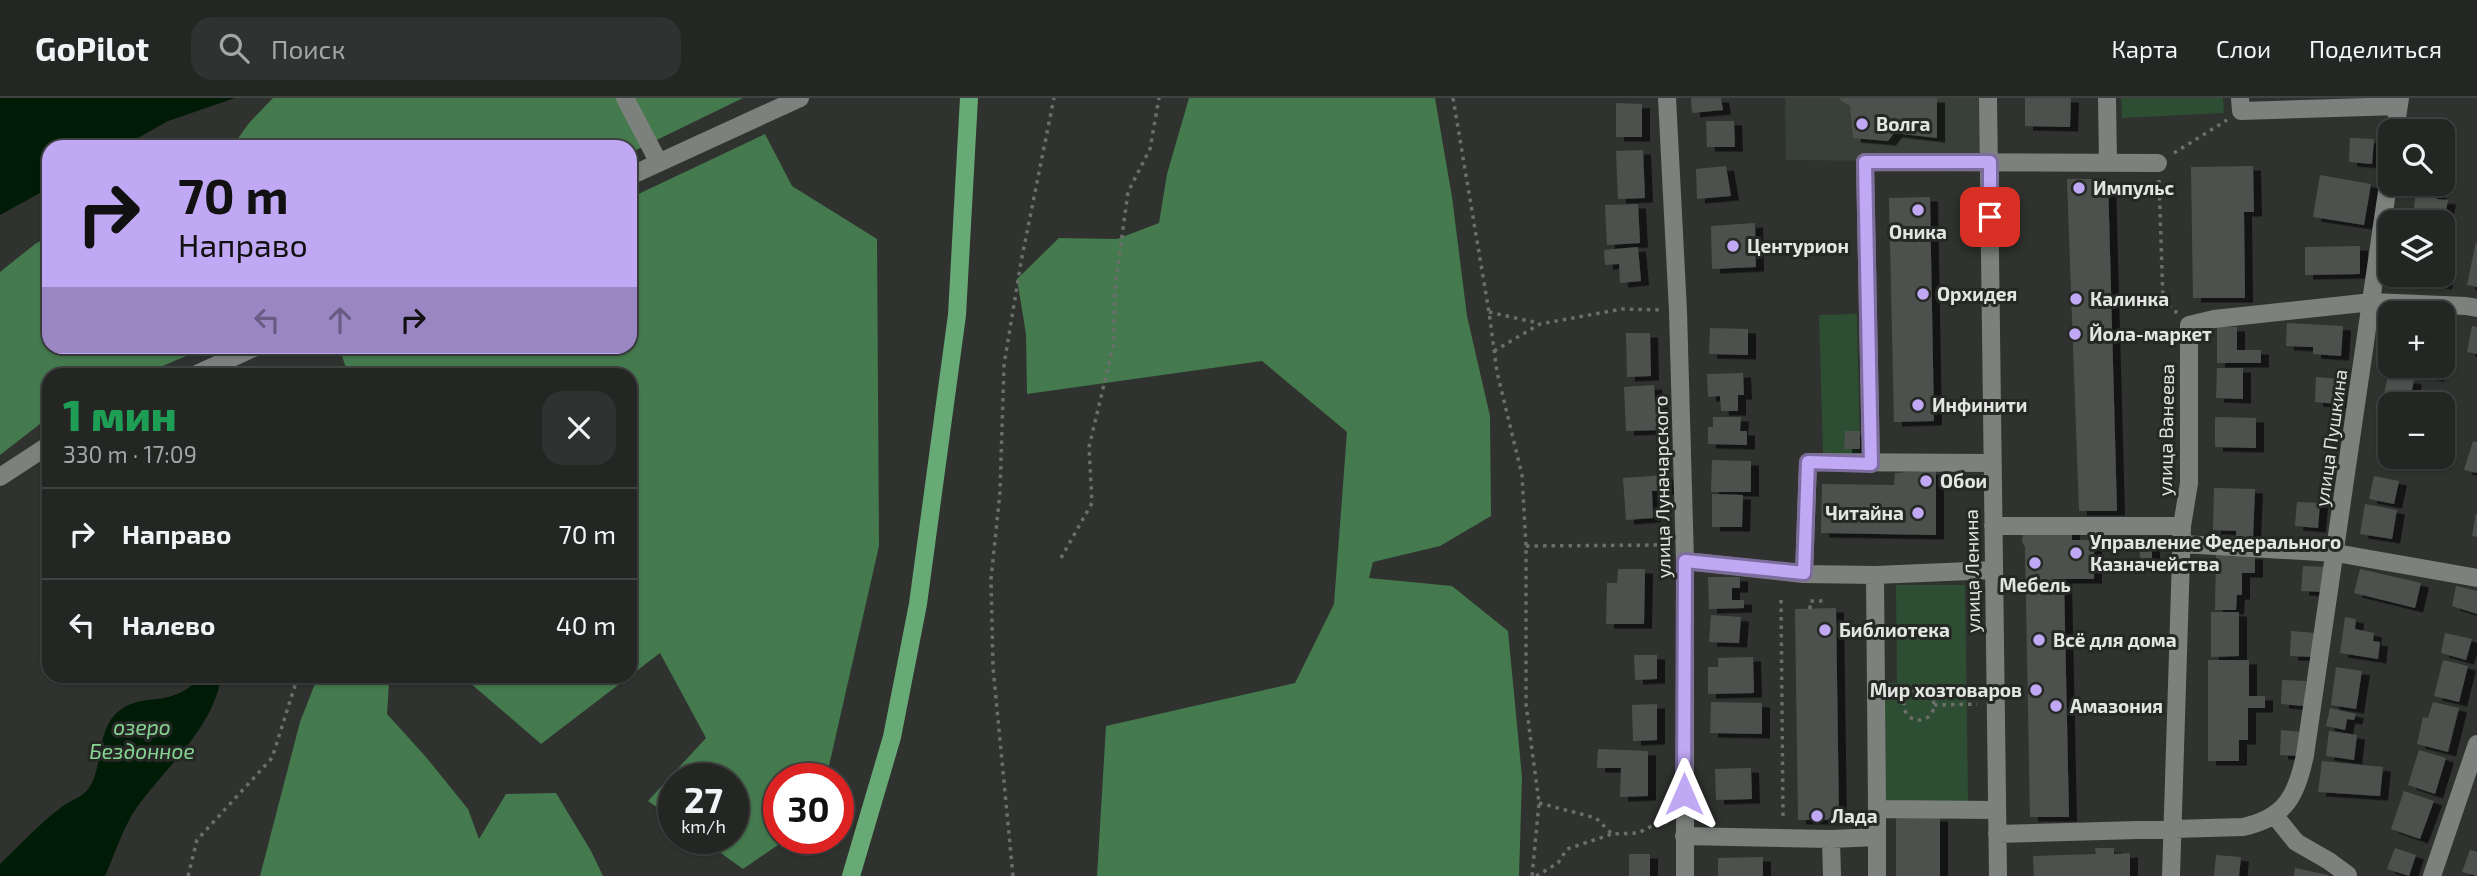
<!DOCTYPE html>
<html lang="ru">
<head>
<meta charset="utf-8">
<style>
	body { margin:0; font-family:"Exo 2",sans-serif; background:#2f3230; color:#f1f3f6; height:100vh; display:flex; flex-direction:column; font-size:26px; white-space:nowrap }
	* { box-sizing:border-box; margin:0 }
	p { font-size:23px; color:#a3a5a6 }
	.icon { flex:none; width:38px; height:38px; fill:none; stroke:currentColor; stroke-width:2; stroke-linecap:round; stroke-linejoin:round }
	.map { position:relative; flex:1; overflow:hidden }
	.sheet { position:absolute; left:42px; top:270px; width:595px; height:315px; display:flex; flex-direction:column; background:#232623; border-radius:21px; box-shadow:0 2px 5px #0004,0 0 0 2px #404341 }
	.sheet>* { flex:none }
	.top-card { position:absolute; left:42px; top:42px; width:595px; height:214px; border-radius:21px; box-shadow:0 2px 5px #0004,0 0 0 2px #404341; background:#c0a8f4; color:#111; overflow:hidden }
	.fabs { position:absolute; left:2378px; top:21px; display:grid; gap:14px }
	.fabs a { display:grid; place-items:center; width:77px; height:77px; border-radius:14px; background:#232623; box-shadow:0 2px 5px #0004,0 0 0 2px #404341; font-size:35px }
	.speed { position:absolute; left:658px; top:665px; display:flex; gap:14px; font-size:35px; font-weight:700; text-align:center }
	.speed>* { display:grid; place-content:center; width:91px; height:91px; border-radius:50%; background:#232623; box-shadow:0 2px 5px #0004,0 0 0 2px #404341; line-height:1 }
	.speed small { font-size:18px; font-weight:400 }
	.speed .limit { border:10px solid #d22; background:#fff; color:#111 }
	.pin { position:absolute; display:grid; place-items:center; width:60px; height:60px; color:#fff; margin:-30px; border-radius:14px; box-shadow:0 4px 10px #0006 }
	.me { position:absolute; width:77px; margin:-38px; rotate:0deg; stroke-linejoin:round; filter:drop-shadow(0 0 5px #0008) }
	.turn { display:flex; align-items:center; gap:24px; height:147px; padding:0 21px; font-size:32px }
	.turn .icon { width:91px; height:91px; stroke-width:2.5 }
	.turn b { display:block; font-size:49px; line-height:60px }
	.lanes { display:flex; align-items:center; height:66px; padding:0 21px; background:#0003; justify-content:center; gap:35px; direction:ltr }
	.lanes .off { opacity:.35 }
	.round { display:grid; place-items:center; flex:none; width:74px; height:74px; border-radius:21px; background:#2f3230 }
	.headline { display:flex; align-items:center; justify-content:space-between; height:119px; padding:0 21px }
	h1 { font-size:42px; font-weight:800; line-height:52px; color:#1e9e55 }
	ul { padding:0; list-style:none }
	li { display:flex; align-items:center; gap:21px; height:91px; padding:0 21px; border-top:2px solid #404341 }
	li div { flex:1 }
	li b { display:block; font-size:26px }
	li em { font-style:normal }
	header { display:flex; align-items:center; gap:42px; box-sizing:border-box; height:98px; padding:0 35px; background:#232623; border-bottom:2px solid #404341 }
	header strong { font-size:33px }
	nav { display:flex; gap:38px; margin-inline-start:auto; font-size:24px }
	.search { width:490px; height:63px; background:#2f3230; display:flex; align-items:center; gap:18px; box-sizing:border-box; padding:0 24px; border-radius:21px; color:#a3a5a6; font-size:26px }
	.map>svg:first-child { display:block }
	.built { fill:#384039 }
	.green { fill:#2e4e33 }
	.forest { fill:#447a4d }
	.water { fill:#011c06 }
	.building { fill:#4e514e; filter:url(#shadow) }
	.lines { fill:none; stroke-linecap:round; stroke-linejoin:round }
	.path { stroke:#6c6e6c; stroke-width:3.5; stroke-dasharray:3.5 5; stroke-linecap:butt }
	.minor { stroke:#7d817d; stroke-width:18 }
	.major { stroke:#68aa75; stroke-width:18 }
	.route-casing { stroke:#7d6d9f; stroke-width:18 }
	.route { stroke:#c0a8f4; stroke-width:12 }
	.poi-dot { fill:#c0a8f4; stroke:#252825; stroke-width:2.5 }
	.labels { text-anchor:middle; stroke-width:6; stroke-linejoin:round; paint-order:stroke }
	.poi-label { font-size:19px; font-weight:bold; fill:#e3e5e3; stroke:#252825; text-anchor:start }
	.street-label { font-size:19px; fill:#e3e5e3; stroke:#252825 }
	.water-label { font-size:21px; font-style:italic; fill:#86d492; stroke:#252825 }
</style>
</head>
<body>
<header>
<strong>GoPilot</strong>
<div class="search"><svg class="icon" aria-label="search" viewBox="0 0 24 24"><circle cx="10" cy="10" r="6"/><path d="M15 15l6 6"/></svg>Поиск</div>
<nav><a>Карта</a><a>Слои</a><a>Поделиться</a></nav>
</header>
<div class="map">
<svg width="2477" height="778" viewBox="0 0 2477 778">
	<defs>
		<filter id="shadow"><feDropShadow dx="8" dy="4.5" stdDeviation="0" flood-color="#0009"/></filter>
	</defs>
	<rect width="100%" height="100%" fill="#2f322f"/>
	<path class="built" d="M1785 0H1988L1990 64 1786 62Z"/>
	<path class="green" d="M2121 0H2223L2224 15 2122 20Z
		M1857 216 1860 355 1823 356 1819 217Z
		M1896 487H1965L1968 703 1883 704 1881 585H1897Z"/>
	<path class="forest" d="M273 0H743L630 55V49H232L249 25Z
		M1189 0H1435L1452 99 1467 218 1490 318 1491 418 1440 448 1373 464 1369 480 1452 488 1508 533 1522 679 1519 778H1097L1106 628 1295 585 1334 506 1347 334 1262 263 1027 296 1026 236 1017 181 1059 140 1117 141 1159 125 1167 76Z
		M765 36 792 88 877 141 879 448 826 681H779V740H788L743 771 700 740H733V681H674V721L648 703 706 640 660 555 541 646 462 578H630V276H348L339 249 630 248V100Z
		M49 138V248L207 249 144 276H49V319L0 357V174L35 146Z
		M318 578H385L389 584 387 616 426 659 468 711 479 741 506 696 556 695 591 753 603 778H260L300 624Z"/>
	<path class="water" d="M0 0H235L168 23 122 49H49V90L0 117Z
		M201 578H221C215 628 166 669 137 709 123 729 115 756 105 778H0V766C20 747 40 725 63 708 71 702 83 699 89 690 104 667 96 630 120 612 146 593 172 612 201 578Z"/>
	<path class="building" d="M1691 0H1721L1723 12 1692 15Z
		M1840 0H1937V40L1894 35 1888 43 1853 40 1850 8 1840 2Z
		M2025 0H2071L2070 29 2025 28Z
		M1616 5 1642 6V39H1616Z
		M1706 23H1734L1735 49H1707Z
		M2350 40 2374 41 2372 66 2349 64Z
		M1643 52 1645 100 1618 101 1616 53Z
		M1726 68 1731 98 1697 101 1696 71Z
		M2253 68 2254 114H2244L2245 200H2193L2191 69Z
		M2320 77 2371 86 2364 127 2313 119Z
		M2067 81H2108L2117 413H2079Z
		M2417 87 2439 90 2437 101 2448 102 2444 124H2412Z
		M1930 99 1934 323 1894 324 1889 100Z
		M1638 106 1640 145 1607 147 1605 107Z
		M1755 125 1756 169 1712 171 1711 128Z
		M2476 144 2477 145V189L2467 187Z
		M2360 148V176L2305 177V149Z
		M1638 149 1641 183 1620 185 1619 166 1605 167 1604 152Z
		M2443 154 2449 155 2444 187 2401 180V177H2443Z
		M2287 225 2343 228 2341 258 2313 256V249L2286 248Z
		M2472 228 2477 229V256L2467 254Z
		M2217 229H2237V252H2261V265H2217Z
		M1710 230 1748 231V257L1709 256Z
		M1626 235H1650L1651 278 1627 279Z
		M2389 257 2390 268H2438L2436 279 2387 270Z
		M2217 270H2243V301L2216 300Z
		M1743 275 1744 297H1738V313H1721L1720 298 1708 299 1707 276Z
		M2388 277 2414 282 2410 302 2384 297Z
		M2316 279 2340 281 2338 306 2315 304Z
		M1654 287 1655 305H1660L1661 332 1626 333 1624 289Z
		M2382 301 2404 305 2390 306V325L2379 323Z
		M1713 319H1741L1740 333H1747V347L1708 346V329H1713Z
		M2215 319 2256 320V350L2215 349Z
		M2380 330 2390 331V356L2377 354Z
		M1845 333H1860V351H1844Z
		M2473 343 2477 344V375L2464 372Z
		M1712 362 1751 363V394H1711Z
		M1936 372V437L1821 435 1822 386 1894 387 1895 375Z
		M1665 377 1666 392 1652 393 1653 420 1626 422 1623 380Z
		M2374 378 2399 383 2394 406 2369 401Z
		M2214 390 2255 391 2253 440 2236 439V433L2213 432Z
		M1712 396 1743 397 1742 429H1712Z
		M2297 404 2320 405 2318 430 2295 428Z
		M2365 406 2397 412 2392 441 2360 436Z
		M2476 416H2477V439L2472 438Z
		M2024 431 2072 432V442H2094V481H2064L2069 719H2030L2025 449 2022 444Z
		M2139 443H2152V461H2140Z
		M2216 456 2255 457V475H2242V497H2237L2236 512H2215Z
		M2303 468 2327 469 2325 494 2301 493Z
		M1618 471H1645L1644 526H1606L1607 485H1617Z
		M2360 471 2421 485 2415 510 2354 495Z
		M1708 479H1740V490H1732V502H1744V510L1709 511Z
		M2456 488 2477 493V516L2452 508Z
		M1836 510 1839 722H1798L1795 511Z
		M2211 514H2239V558L2211 559Z
		M1711 517 1741 519 1739 545 1709 544Z
		M2345 519 2356 521 2355 531 2374 535 2373 543 2380 544 2378 561 2340 555Z
		M2291 533 2315 535 2314 559 2290 558Z
		M2445 535 2472 541 2466 562 2441 555Z
		M1634 557H1657V581L1635 582Z
		M1753 559 1754 595 1708 596V569H1718V560Z
		M2208 562H2249V598H2265V610H2248V642H2239V663H2208Z
		M2443 562 2468 568 2459 604 2434 598Z
		M2336 569 2362 573 2356 611 2331 607Z
		M2282 582 2306 583 2304 608 2281 606Z
		M1711 604 1762 605V636L1710 635Z
		M2433 604 2459 610 2448 654 2417 646 2423 619 2428 620Z
		M1657 606V642L1633 643 1632 607Z
		M2330 610 2356 616 2354 622 2347 621 2345 632 2326 628Z
		M2281 632 2301 634 2300 658 2280 657Z
		M2329 633 2357 637 2354 662 2326 658Z
		M1598 651 1648 653V698L1620 699 1621 670H1597Z
		M2419 652 2446 660 2435 696 2408 687Z
		M2322 663 2383 669 2380 698 2318 694Z
		M1751 670 1752 701 1716 702 1715 671Z
		M2404 693 2434 703 2420 741 2391 731Z
		M1896 719H1940V778H1896Z
		M2095 750H2114V756L2130 755V778H2034L2033 758 2096 756Z
		M2395 750 2416 757 2409 778 2387 771Z
		M2470 752 2477 754V778L2462 774Z
		M1629 756H1650V778H1629Z
		M2216 757 2241 759 2239 778H2214Z
		M1763 759V778H1718V760Z
		M2295 770 2328 777V778H2294Z"/>
	<g class="lines">
		<path class="path" d="M1453 0 1489 214 1497 274 1522 377 1526 448V606L1539 705 1532 778
			M2174 55 2227 22
			M2159 82 2163 202 2177 215
			M1489 214 1538 225
			M1494 253 1540 226 1622 211 1662 212
			M1526 448 1665 447
			M1061 460 1092 405 1089 349 1114 245 1115 190 1128 94 1150 51 1159 0
			M1781 502 1783 720
			M1810 511V503H1825
			M1904 607a15 15 0 1 1 30 0a15 15 0 1 1-30 0Z
			M1934 607 1977 606
			M1539 705 1596 720 1612 736 1638 735 1656 726 1668 724
			M188 778 197 742 272 660 298 578
			M1013 778 993 569 991 481 1000 394 1004 267 1021 164 1054 0
			M1536 778 1558 765 1567 751 1612 736"/>
		<path class="minor" d="M625 0 659 65
			M1667 0 1678 213 1685 463V778
			M1988 0 1998 778
			M2107 0 2108 65
			M2240 0 2241 13 2399 8
			M2395 33 2400 0
			M630 78 800 0
			M197 276 258 248
			M1871 366 1865 64 2158 65
			M0 379 49 347
			M1993 428H2182
			M2182 446 2336 455 2477 480
			M1685 463 1804 476 1875 477 1994 472
			M1804 476 1808 364 1991 365
			M1875 477 1877 711
			M2275 718 2296 744 2329 763 2348 777
			M1997 736 2243 729C2286 720 2297 696 2305 657L2390 73
			M1684 738 1831 741 1832 778
			M1877 739V778
			M1831 741 1877 739V711L1996 712
			M2171 778 2182 428 2189 385V227L2214 221 2372 204 2466 208 2477 210
			M2432 778 2477 646"/>
		<path class="major" d="M851 778 892 639 918 506 957 217 969 0"/>
	</g>
	<g class="lines">
		<defs>
			<path id="route" d="M1684 696 1685 463 1804 475 1808 364 1871 366 1865 64H1990V119"/>
		</defs>
		<use href="#route" class="route-casing"/>
		<use href="#route" class="route"/>
	</g>
	<g class="poi-dot">
		<circle cx="1862" cy="26" r="7"/>
		<circle cx="2079" cy="90" r="7"/>
		<circle cx="1918" cy="112" r="7"/>
		<circle cx="1733" cy="148" r="7"/>
		<circle cx="1923" cy="196" r="7"/>
		<circle cx="2076" cy="201" r="7"/>
		<circle cx="2075" cy="236" r="7"/>
		<circle cx="1918" cy="307" r="7"/>
		<circle cx="1926" cy="383" r="7"/>
		<circle cx="1918" cy="415" r="7"/>
		<circle cx="2076" cy="455" r="7"/>
		<circle cx="2035" cy="465" r="7"/>
		<circle cx="1825" cy="532" r="7"/>
		<circle cx="2039" cy="542" r="7"/>
		<circle cx="2036" cy="592" r="7"/>
		<circle cx="2056" cy="608" r="7"/>
		<circle cx="1817" cy="718" r="7"/>
	</g>
	<g class="labels">
		<g class="poi-label">
			<text x="1876" y="33">Волга</text>
			<text x="2093" y="97">Импульс</text>
			<text x="1918" y="141" text-anchor="middle">Оника</text>
			<text x="1747" y="155">Центурион</text>
			<text x="1937" y="203">Орхидея</text>
			<text x="2090" y="208">Калинка</text>
			<text x="2089" y="243">Йола-маркет</text>
			<text x="1932" y="314">Инфинити</text>
			<text x="1940" y="390">Обои</text>
			<text x="1904" y="422" text-anchor="end">Читайна</text>
			<text x="2090" y="451">Управление Федерального<tspan x="2090" dy="22">Казначейства</tspan></text>
			<text x="2035" y="494" text-anchor="middle">Мебель</text>
			<text x="1839" y="539">Библиотека</text>
			<text x="2053" y="549">Всё для дома</text>
			<text x="2022" y="599" text-anchor="end">Мир хозтоваров</text>
			<text x="2070" y="615">Амазония</text>
			<text x="1831" y="725">Лада</text>
		</g>
		<g class="street-label">
			<text transform="translate(2166 332) rotate(-89)" y="7">улица Ванеева</text>
			<text transform="translate(2331 340) rotate(-82)" y="7">улица Пушкина</text>
			<text transform="translate(1662 389) rotate(-91)" y="7">улица Луначарского</text>
			<text transform="translate(1972 473) rotate(-91)" y="7">улица Ленина</text>
		</g>
		<g class="water-label">
			<text x="142" y="637">озеро<tspan x="142" dy="24">Бездонное</tspan></text>
		</g>
	</g>
</svg>
<div class="fabs">
<a><svg class="icon" aria-label="search" viewBox="0 0 24 24"><circle cx="10" cy="10" r="6"/><path d="M15 15l6 6"/></svg></a>
<a><svg class="icon" aria-label="layers" viewBox="0 0 24 24"><path d="M12 4l9 5-9 5-9-5zM3 14l9 5 9-5"/></svg></a>
<a>+</a>
<a>−</a>
</div>
<div class="speed"><div>27<small>km/h</small></div><div class="limit">30</div></div>
<div class="pin" style="left:1990px;top:119px;background:#d93025"><svg class="icon" aria-label="arrive" viewBox="0 0 24 24"><path d="M6 21V4h12l-3 4 3 4H6"/></svg></div>
<svg class="me" style="left:1684px;top:696px" viewBox="-20 -20 40 40"><path d="M0-17L14 15 0 8-14 15z" fill="#c0a8f4" stroke="#fff" stroke-width="4"/></svg>
<div class="top-card">
<div class="turn"><svg class="icon" aria-label="right" viewBox="0 0 24 24"><path d="M7 20v-9h11M14 6l5 5-5 5"/></svg><div><b>70 m</b>Направо</div></div>
<div class="lanes"><svg class="icon off" aria-label="left" viewBox="0 0 24 24"><path d="M17 20v-9H6M10 6l-5 5 5 5"/></svg><svg class="icon off" aria-label="ahead" viewBox="0 0 24 24"><path d="M12 20V5M6 11l6-6 6 6"/></svg><svg class="icon" aria-label="right" viewBox="0 0 24 24"><path d="M7 20v-9h11M14 6l5 5-5 5"/></svg></div>
</div>
<section class="sheet">
<div class="headline"><div><h1>1 мин</h1><p>330 m · 17:09</p></div><a class="round"><svg class="icon" aria-label="close" viewBox="0 0 24 24"><path d="M6 6l12 12M18 6L6 18"/></svg></a></div>
<ul>
<li><svg class="icon" aria-label="right" viewBox="0 0 24 24"><path d="M7 20v-9h11M14 6l5 5-5 5"/></svg><div><b>Направо</b></div><em>70 m</em></li>
<li><svg class="icon" aria-label="left" viewBox="0 0 24 24"><path d="M17 20v-9H6M10 6l-5 5 5 5"/></svg><div><b>Налево</b></div><em>40 m</em></li>
</ul>
</section>
</div>
</body>
</html>
